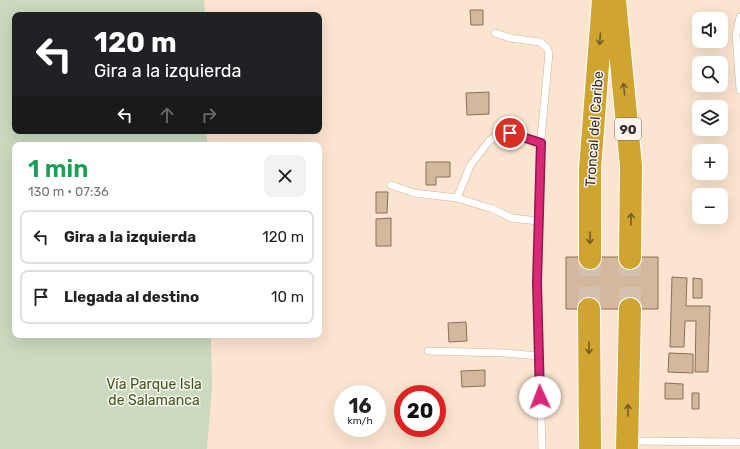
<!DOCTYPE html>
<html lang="es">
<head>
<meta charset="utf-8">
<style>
	body { margin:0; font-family:Rubik,sans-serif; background:#f2f2f2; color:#222; height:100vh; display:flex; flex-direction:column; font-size:15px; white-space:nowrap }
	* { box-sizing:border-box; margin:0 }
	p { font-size:13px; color:#767676 }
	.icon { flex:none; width:22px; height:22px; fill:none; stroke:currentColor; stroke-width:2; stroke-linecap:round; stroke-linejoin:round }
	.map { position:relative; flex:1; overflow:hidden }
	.details { position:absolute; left:12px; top:142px; width:310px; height:196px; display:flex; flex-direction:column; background:#fff; border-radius:8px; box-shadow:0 4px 16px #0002 }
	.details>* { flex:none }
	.guide { position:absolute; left:12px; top:12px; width:310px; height:122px; border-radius:8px; box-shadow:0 4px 16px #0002; background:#202124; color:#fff; overflow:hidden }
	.tools { position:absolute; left:692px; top:12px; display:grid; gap:8px }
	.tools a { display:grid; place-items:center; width:36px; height:36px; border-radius:8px; background:#fff; box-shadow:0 4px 16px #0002; font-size:20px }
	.speed { position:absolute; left:334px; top:385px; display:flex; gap:8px; font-size:20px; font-weight:700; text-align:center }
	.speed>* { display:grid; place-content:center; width:52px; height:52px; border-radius:50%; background:#fff; box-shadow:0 4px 16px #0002; line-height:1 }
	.speed small { font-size:10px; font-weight:400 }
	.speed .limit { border:6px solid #d22; background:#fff; color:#111 }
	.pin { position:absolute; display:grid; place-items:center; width:34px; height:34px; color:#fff; margin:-17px; border:2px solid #fff; border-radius:50%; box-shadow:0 1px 4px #0007 }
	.me { position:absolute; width:44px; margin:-22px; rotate:358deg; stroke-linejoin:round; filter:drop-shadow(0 0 3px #0008) }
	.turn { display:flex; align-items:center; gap:14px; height:84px; padding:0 16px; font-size:18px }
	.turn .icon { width:52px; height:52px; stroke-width:2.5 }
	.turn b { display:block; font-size:28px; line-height:34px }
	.lanes { display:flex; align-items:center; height:38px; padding:0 16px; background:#0003; justify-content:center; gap:20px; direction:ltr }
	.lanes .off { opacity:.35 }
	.round { display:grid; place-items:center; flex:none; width:42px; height:42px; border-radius:8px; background:#f2f2f2 }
	.overview { display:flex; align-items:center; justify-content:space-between; height:68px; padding:0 16px }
	h1 { font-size:24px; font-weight:600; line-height:30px; color:#1e9e55 }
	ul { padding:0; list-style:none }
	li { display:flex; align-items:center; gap:12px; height:54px; margin:0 8px 6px; padding:0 8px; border:2px solid #e0e0e0; border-radius:8px }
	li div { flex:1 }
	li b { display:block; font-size:15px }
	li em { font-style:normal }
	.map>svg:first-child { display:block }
	.green { fill:#cbd9bf }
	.building { fill:#d3b89e; stroke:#887058 }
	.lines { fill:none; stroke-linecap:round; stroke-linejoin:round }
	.highway-tunnel { stroke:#d4c0ad; stroke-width:22; stroke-dasharray:22 11; stroke-linecap:butt }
	.lane-casing { stroke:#ceb49a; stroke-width:8 }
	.highway-casing { stroke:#fff; stroke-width:24 }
	.lane { stroke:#fff; stroke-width:7 }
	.highway { stroke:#cfa52f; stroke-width:22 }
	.oneway { stroke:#745d27 }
	.route-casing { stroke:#8e194d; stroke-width:10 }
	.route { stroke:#db2777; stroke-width:7 }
	.labels { text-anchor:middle; stroke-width:3; stroke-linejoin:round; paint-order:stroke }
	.shield { fill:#fbf5f0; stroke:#726960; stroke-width:1 }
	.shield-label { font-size:13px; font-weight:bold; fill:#372d22 }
	.street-label { font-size:14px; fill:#372d22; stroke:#fbf5f0 }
	.park-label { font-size:14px; fill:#3d581d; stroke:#fbf5f0 }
</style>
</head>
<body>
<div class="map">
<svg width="740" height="449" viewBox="0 0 740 449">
	<rect width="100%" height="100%" fill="#fbe5d0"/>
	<path class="green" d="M0 0H204L205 15H15V131H207V145H15V335H211L212 389 207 449H0Z"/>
	<path class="building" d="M470 10H483V25H471Z
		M489 92V114L467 115 466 93Z
		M426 162H450V177H436V185H426Z
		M376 192H388L387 213H376Z
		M391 218V246H376V219Z
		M566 257H658V309H566Z
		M672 277 687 278 686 306H710L708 372H695L696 321H685L684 347H670Z
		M693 278 702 279V298H693Z
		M466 322 467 341 449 342 448 323Z
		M669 353 693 354V373L668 372Z
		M485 370V386L462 387 461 371Z
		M665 383 683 384V399H665Z
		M692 393H699V409H692Z"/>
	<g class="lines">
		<path class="highway-tunnel" d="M589 309 590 258
			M630 309V258"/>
		<defs>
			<path id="lane" d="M740 17 736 35 740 90
				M495 33 510 38 540 42 547 48 549 53 540 148 539 194 537 282 542 449
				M391 185 414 193 457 198 493 209 512 218 538 221
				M457 198 470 166 489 141 499 134 510 133 541 143
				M428 351 504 353 539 356
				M630 441 740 442"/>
			<path id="highway" d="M615 0 631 166 630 258
				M590 258V169L603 0
				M589 309 590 449
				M627 449 630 309"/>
		</defs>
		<use href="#lane" class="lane-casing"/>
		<use href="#highway" class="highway-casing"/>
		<use href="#lane" class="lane"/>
		<use href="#highway" class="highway"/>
	</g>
	<defs><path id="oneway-shaft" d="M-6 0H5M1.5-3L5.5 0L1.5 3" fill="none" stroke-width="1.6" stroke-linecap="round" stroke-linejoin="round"/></defs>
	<g class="oneway">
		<use href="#oneway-shaft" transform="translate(600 39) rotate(94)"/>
		<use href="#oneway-shaft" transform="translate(624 89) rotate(-96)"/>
		<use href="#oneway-shaft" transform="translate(631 219) rotate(-89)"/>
		<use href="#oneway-shaft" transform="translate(590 238) rotate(90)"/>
		<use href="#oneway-shaft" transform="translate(589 348) rotate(90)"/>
		<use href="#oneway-shaft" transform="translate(628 410) rotate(-89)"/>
	</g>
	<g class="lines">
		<defs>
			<path id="route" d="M510 133 541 143 537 282 540 397"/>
		</defs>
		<use href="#route" class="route-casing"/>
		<use href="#route" class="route"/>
	</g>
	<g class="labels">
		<rect class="shield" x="615" y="118" width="26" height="22" rx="3"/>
		<g class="shield-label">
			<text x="628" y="134">90</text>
		</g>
		<g class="street-label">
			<text transform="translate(594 129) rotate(-86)" y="5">Troncal del Caribe</text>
		</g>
		<g class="park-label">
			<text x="154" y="389">Vía Parque Isla<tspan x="154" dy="16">de Salamanca</tspan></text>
		</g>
	</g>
</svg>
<div class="tools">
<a><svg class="icon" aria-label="sound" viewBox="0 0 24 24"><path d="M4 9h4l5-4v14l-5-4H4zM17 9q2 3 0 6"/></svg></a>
<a><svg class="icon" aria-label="search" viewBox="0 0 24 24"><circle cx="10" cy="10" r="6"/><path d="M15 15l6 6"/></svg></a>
<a><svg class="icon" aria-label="layers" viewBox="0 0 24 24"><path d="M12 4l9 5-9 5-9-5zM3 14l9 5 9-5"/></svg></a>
<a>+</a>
<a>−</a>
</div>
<div class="speed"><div>16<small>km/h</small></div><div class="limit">20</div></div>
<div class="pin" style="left:510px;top:133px;background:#d93025"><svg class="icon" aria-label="arrive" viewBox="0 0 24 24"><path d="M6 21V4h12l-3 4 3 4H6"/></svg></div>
<svg class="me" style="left:540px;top:397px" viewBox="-20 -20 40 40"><circle r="19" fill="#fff"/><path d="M0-13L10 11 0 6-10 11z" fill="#db2777"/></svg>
<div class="guide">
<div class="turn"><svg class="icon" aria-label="left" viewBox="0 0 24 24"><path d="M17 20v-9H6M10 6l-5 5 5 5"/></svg><div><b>120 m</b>Gira a la izquierda</div></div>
<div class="lanes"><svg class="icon" aria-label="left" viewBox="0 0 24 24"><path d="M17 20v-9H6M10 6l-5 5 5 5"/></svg><svg class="icon off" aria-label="ahead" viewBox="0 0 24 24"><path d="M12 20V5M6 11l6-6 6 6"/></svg><svg class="icon off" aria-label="right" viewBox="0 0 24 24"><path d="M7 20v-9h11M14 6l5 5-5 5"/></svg></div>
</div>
<section class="details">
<div class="overview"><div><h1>1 min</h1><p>130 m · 07:36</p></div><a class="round"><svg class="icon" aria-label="close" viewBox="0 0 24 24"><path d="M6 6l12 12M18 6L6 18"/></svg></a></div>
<ul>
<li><svg class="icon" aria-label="left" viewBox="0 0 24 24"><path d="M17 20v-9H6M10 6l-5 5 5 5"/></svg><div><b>Gira a la izquierda</b></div><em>120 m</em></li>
<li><svg class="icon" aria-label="arrive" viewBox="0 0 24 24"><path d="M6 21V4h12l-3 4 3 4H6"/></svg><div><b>Llegada al destino</b></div><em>10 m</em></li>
</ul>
</section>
</div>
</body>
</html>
